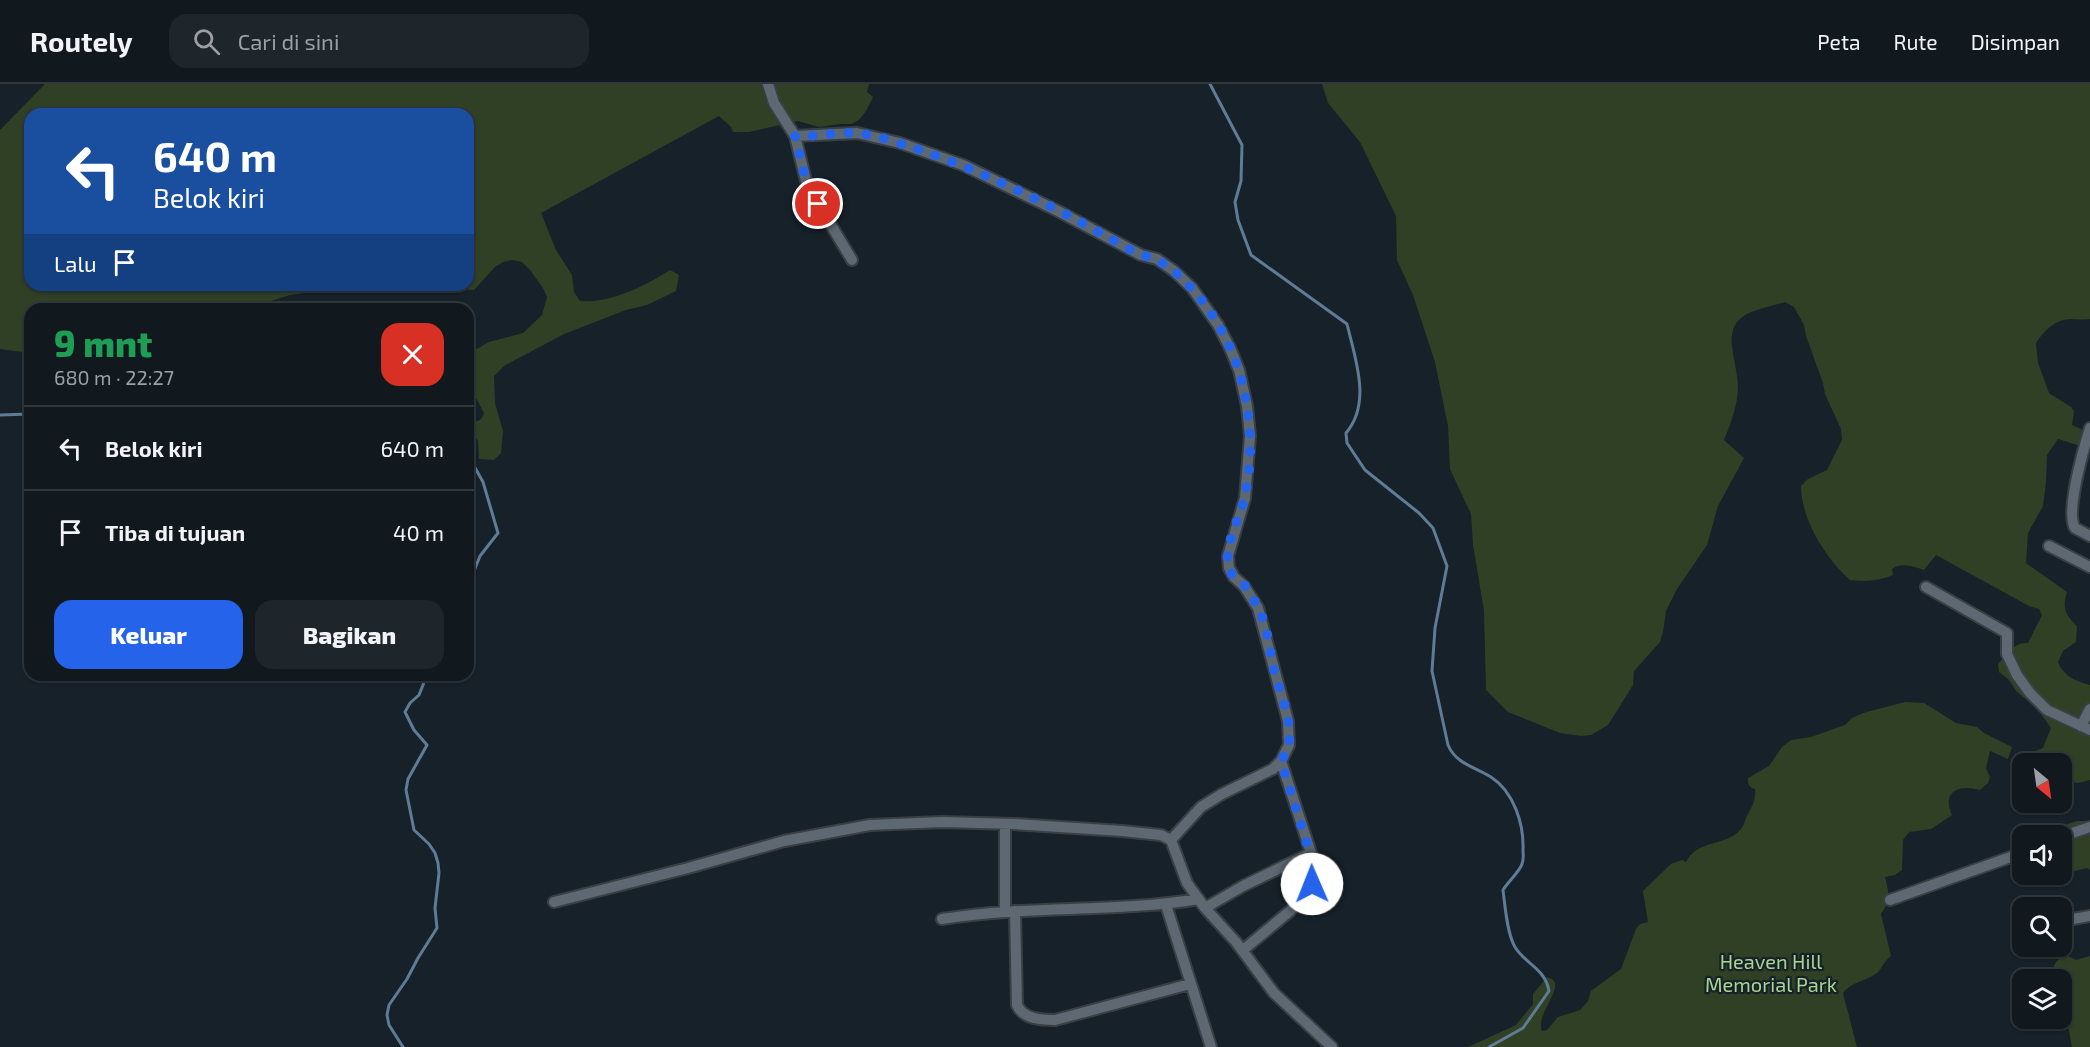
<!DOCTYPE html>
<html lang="id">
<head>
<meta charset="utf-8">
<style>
	body { margin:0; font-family:"Exo 2",sans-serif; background:#1e262c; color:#f1f3f6; height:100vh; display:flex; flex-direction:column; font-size:22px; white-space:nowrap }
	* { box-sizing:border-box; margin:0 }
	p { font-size:20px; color:#9ca0a4 }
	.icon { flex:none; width:33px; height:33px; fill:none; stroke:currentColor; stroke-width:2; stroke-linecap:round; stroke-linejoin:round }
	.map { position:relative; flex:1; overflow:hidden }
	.drawer { position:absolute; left:24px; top:219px; width:450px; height:378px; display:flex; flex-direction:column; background:#11191f; border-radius:18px; box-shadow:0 2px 4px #0004,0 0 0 2px #30383d }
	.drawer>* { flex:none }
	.top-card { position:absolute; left:24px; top:24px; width:450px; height:183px; border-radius:18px; box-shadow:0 2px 4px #0004,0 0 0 2px #30383d; background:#1a4fa0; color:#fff; overflow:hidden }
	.needle { width:39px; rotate:151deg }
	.fabs { position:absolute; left:2012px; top:669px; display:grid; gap:12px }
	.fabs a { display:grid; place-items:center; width:60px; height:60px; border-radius:12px; background:#11191f; box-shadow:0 2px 4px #0004,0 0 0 2px #30383d; font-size:30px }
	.pin { position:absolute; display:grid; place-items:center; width:51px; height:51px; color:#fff; margin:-26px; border:3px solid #fff; border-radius:50%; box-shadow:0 2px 6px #0007 }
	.me { position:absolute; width:66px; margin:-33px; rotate:359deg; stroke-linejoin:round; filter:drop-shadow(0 0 4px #0008) }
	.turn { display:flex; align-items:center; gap:21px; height:126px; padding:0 30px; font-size:27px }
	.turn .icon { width:78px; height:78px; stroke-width:2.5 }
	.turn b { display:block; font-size:42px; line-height:51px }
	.then { display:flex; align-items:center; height:57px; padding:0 30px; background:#0003; gap:12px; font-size:22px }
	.round { display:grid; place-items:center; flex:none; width:63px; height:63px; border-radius:18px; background:#1e262c }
	.headline { display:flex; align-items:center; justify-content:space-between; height:102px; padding:0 30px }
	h1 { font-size:36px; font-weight:800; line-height:45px; color:#1e9e55 }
	.button { display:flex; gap:12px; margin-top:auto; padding:12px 30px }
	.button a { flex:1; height:69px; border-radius:18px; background:#2563eb; color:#fff; font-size:24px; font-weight:800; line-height:69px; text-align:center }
	.button a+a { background:#1e262c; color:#f1f3f6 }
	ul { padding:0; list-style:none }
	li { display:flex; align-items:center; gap:18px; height:84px; padding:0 30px; border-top:2px solid #30383d }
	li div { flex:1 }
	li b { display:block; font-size:22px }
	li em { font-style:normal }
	header { display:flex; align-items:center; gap:36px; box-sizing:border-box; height:84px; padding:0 30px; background:#11191f; border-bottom:2px solid #30383d }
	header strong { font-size:28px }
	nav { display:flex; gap:33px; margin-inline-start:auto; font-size:21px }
	.search { width:420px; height:54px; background:#1e262c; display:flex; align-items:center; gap:15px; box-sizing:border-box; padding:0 21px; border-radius:18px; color:#9ca0a4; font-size:22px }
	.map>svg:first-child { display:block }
	.green { fill:#2f4025 }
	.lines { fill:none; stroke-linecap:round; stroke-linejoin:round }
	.stream { stroke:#5f7b96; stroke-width:3 }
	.minor-casing { stroke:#383f45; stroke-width:14 }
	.minor { stroke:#5d6872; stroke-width:10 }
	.route { stroke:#2563eb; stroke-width:10; stroke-dasharray:0 18 }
	.labels { text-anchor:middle; stroke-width:4.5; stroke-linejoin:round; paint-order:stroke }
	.park-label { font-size:20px; fill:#a9d58e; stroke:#172129 }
</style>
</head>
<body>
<header>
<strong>Routely</strong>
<div class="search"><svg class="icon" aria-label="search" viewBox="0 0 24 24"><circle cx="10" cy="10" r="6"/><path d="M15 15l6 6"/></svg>Cari di sini</div>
<nav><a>Peta</a><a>Rute</a><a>Disimpan</a></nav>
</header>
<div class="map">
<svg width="2090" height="963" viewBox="0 0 2090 963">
	<rect width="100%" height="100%" fill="#172129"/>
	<path class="green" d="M45 0H869L867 8 873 13 866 27 859 36 851 40H840L819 43 798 37 749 48H733L731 43 719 32 541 129 556 166 572 191 574 208 580 217C609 220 645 202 670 186L679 191 676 207 647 221 626 226 564 250 504 282 494 292 495 319 503 347 501 369 494 376 479 375 478 357 468 342V339C476 337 482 338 484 329L468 299V270L489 258 523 249 542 231 547 213 543 204 530 186 522 178 512 176 503 178 495 183 474 206 437 204 428 201H468V30H30V201H373L354 209 311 208 290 211 245 225H30V269L0 265V46Z
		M1322 0H2090V235C2083 236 2077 235 2071 235 2055 235 2044 247 2036 259L2038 279 2049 309 2071 323 2074 327 2072 341 2090 349V365L2058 355 2047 371 2046 398 2043 422 2028 449 2026 479 2067 508C2062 524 2065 531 2077 542L2076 558 2063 567 2058 578C2063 592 2077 598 2090 601V696L2078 699 2063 696 2061 695V680L2035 679 2033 668 2043 664 2051 644 2037 624 2017 608 2008 595 1999 588 1998 580C2007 570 2014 558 2028 559L2042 531 2039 525 2029 522 1936 471 1924 486C1913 482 1902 478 1892 485L1893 491C1878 497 1866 498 1850 496 1826 475 1801 435 1801 402L1808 395 1827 386 1842 356 1841 345 1825 310 1823 299 1806 252 1804 241 1794 223 1785 218C1773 222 1750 226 1741 234 1722 249 1738 281 1738 302 1738 320 1731 339 1724 356L1744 374 1718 422 1707 461 1677 505 1666 527 1663 548 1660 558 1634 587 1633 601 1608 641 1591 651 1581 652 1560 649 1508 628 1486 606 1484 527 1473 461 1471 430 1450 385 1448 342 1435 278 1413 211 1397 176 1396 132 1360 58 1328 19Z
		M1905 618 1924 619 1956 639 1977 643 1984 649 2012 663 2008 675 1990 667 1986 684 1990 693 1988 699 1980 706C1959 700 1941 707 1952 731L1931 745 1909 748 1903 756 1902 786 1895 791 1885 793C1889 809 1891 816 1881 830L1891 872C1884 877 1883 883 1878 888 1868 897 1852 897 1843 909L1857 963H1468L1516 941 1533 920V910L1547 893C1571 899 1534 929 1542 947L1547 946 1558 933 1580 926 1588 917 1591 907 1621 885 1636 845 1640 840 1648 838 1643 807 1671 780 1682 776 1686 778C1697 755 1726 763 1741 745 1744 742 1745 736 1747 732 1752 723 1756 716 1755 705 1749 703 1748 701 1748 694L1769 682 1782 663 1791 656 1811 653 1845 641 1852 634 1863 629Z
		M2077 737H2090V786L2087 784 2062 790 2061 752H2044L2056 744Z
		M2066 871 2076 876 2090 872V963H2072L2068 941 2053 940 2049 935 2061 934V896L2053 895C2051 884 2055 875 2066 871Z"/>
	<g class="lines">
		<path class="stream" d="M1210 0 1242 61 1241 97 1235 118 1238 136 1251 171 1347 240C1355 274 1372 319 1346 349L1347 359 1365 386 1419 429 1433 444 1447 482 1435 544 1432 587 1448 661C1456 680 1475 683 1491 693 1514 708 1524 740 1523 766 1523 770 1524 776 1522 780 1520 787 1508 798 1503 806 1505 821 1507 850 1515 863 1525 880 1545 884 1549 907L1523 944 1489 963
			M0 331 30 330
			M468 371 483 398 498 449 480 472 468 502
			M403 963 389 941 387 931 389 921 407 895 418 874 437 844 435 824 439 789 438 779 435 769 429 760 414 746 406 706 408 695 427 661 414 646 405 628 410 619 419 611 427 591"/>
		<defs>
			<path id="minor" d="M768 0 774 19 795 52 857 49 900 59 963 81 1056 126 1141 171 1157 175 1174 187 1192 204 1218 241 1230 264 1239 286 1247 322 1250 352 1245 414 1228 472 1229 484 1234 493 1244 502 1258 524 1288 637 1289 661 1281 677 1273 685 1222 710 1201 723 1171 756 1187 799 1205 824 1236 858 1274 909 1332 963
				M795 52 807 101 852 176
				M2090 344C2084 363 2065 429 2075 444L2090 452
				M2049 462 2090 483
				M1926 503 2007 549V570L2017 591 2030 609 2047 626 2090 646
				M2081 642 2090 625
				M1005 740V828
				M2061 753 2090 743
				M1890 816 2022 769
				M554 818 688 784 784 757 870 741 942 738 1014 740 1122 747 1161 751 1171 756
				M1166 821 1211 963
				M1205 824 1243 802 1311 769
				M1015 827 1017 921C1023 935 1041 936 1055 936L1190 900
				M942 835C1027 821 1114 829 1199 815
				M2067 836 2090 832
				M1243 866 1290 827 1307 809 1314 791 1311 769 1281 677"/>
		</defs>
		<use href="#minor" class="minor-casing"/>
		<use href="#minor" class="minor"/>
	</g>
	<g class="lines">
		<path class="route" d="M818 120 807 101 795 52C816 53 836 48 856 49 878 51 900 60 920 66 991 91 1060 125 1125 163 1143 173 1160 174 1175 188 1214 222 1240 272 1247 323 1252 352 1251 383 1245 412 1241 432 1222 465 1229 485 1232 493 1239 496 1245 502 1249 508 1254 516 1257 522 1267 540 1269 562 1273 582 1279 606 1292 634 1289 660 1288 666 1284 672 1281 677L1314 782 1312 800"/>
	</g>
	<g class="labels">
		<g class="park-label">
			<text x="1771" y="885">Heaven Hill<tspan x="1771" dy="23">Memorial Park</tspan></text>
		</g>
	</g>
</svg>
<div class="fabs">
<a><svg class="needle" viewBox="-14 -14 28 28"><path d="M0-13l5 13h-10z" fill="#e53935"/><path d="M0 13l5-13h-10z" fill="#9ca0a4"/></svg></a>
<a><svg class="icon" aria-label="sound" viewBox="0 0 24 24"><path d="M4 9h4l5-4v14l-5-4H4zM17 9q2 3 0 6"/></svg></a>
<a><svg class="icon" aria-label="search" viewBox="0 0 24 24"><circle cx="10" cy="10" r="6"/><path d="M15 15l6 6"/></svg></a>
<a><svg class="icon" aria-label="layers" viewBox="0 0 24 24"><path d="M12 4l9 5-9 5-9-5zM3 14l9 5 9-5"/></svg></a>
</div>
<div class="pin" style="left:818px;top:120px;background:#d93025"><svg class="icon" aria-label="arrive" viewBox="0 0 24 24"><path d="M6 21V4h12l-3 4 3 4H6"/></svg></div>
<svg class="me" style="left:1312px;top:800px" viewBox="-20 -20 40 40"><circle r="19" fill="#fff"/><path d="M0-13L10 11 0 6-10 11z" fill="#2563eb"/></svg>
<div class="top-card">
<div class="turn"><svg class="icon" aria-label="left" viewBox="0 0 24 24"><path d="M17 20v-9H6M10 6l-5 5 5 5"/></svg><div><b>640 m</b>Belok kiri</div></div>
<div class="then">Lalu<svg class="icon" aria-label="arrive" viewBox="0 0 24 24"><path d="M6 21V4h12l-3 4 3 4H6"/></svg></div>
</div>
<section class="drawer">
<div class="headline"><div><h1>9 mnt</h1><p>680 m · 22:27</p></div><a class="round" style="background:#d93025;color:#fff"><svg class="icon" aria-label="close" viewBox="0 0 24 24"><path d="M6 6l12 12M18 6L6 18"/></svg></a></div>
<ul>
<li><svg class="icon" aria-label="left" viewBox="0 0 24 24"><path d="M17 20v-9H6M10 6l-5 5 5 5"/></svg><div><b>Belok kiri</b></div><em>640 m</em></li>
<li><svg class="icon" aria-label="arrive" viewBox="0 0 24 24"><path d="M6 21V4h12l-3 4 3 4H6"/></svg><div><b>Tiba di tujuan</b></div><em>40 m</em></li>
</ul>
<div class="button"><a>Keluar</a><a>Bagikan</a></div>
</section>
</div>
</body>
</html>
